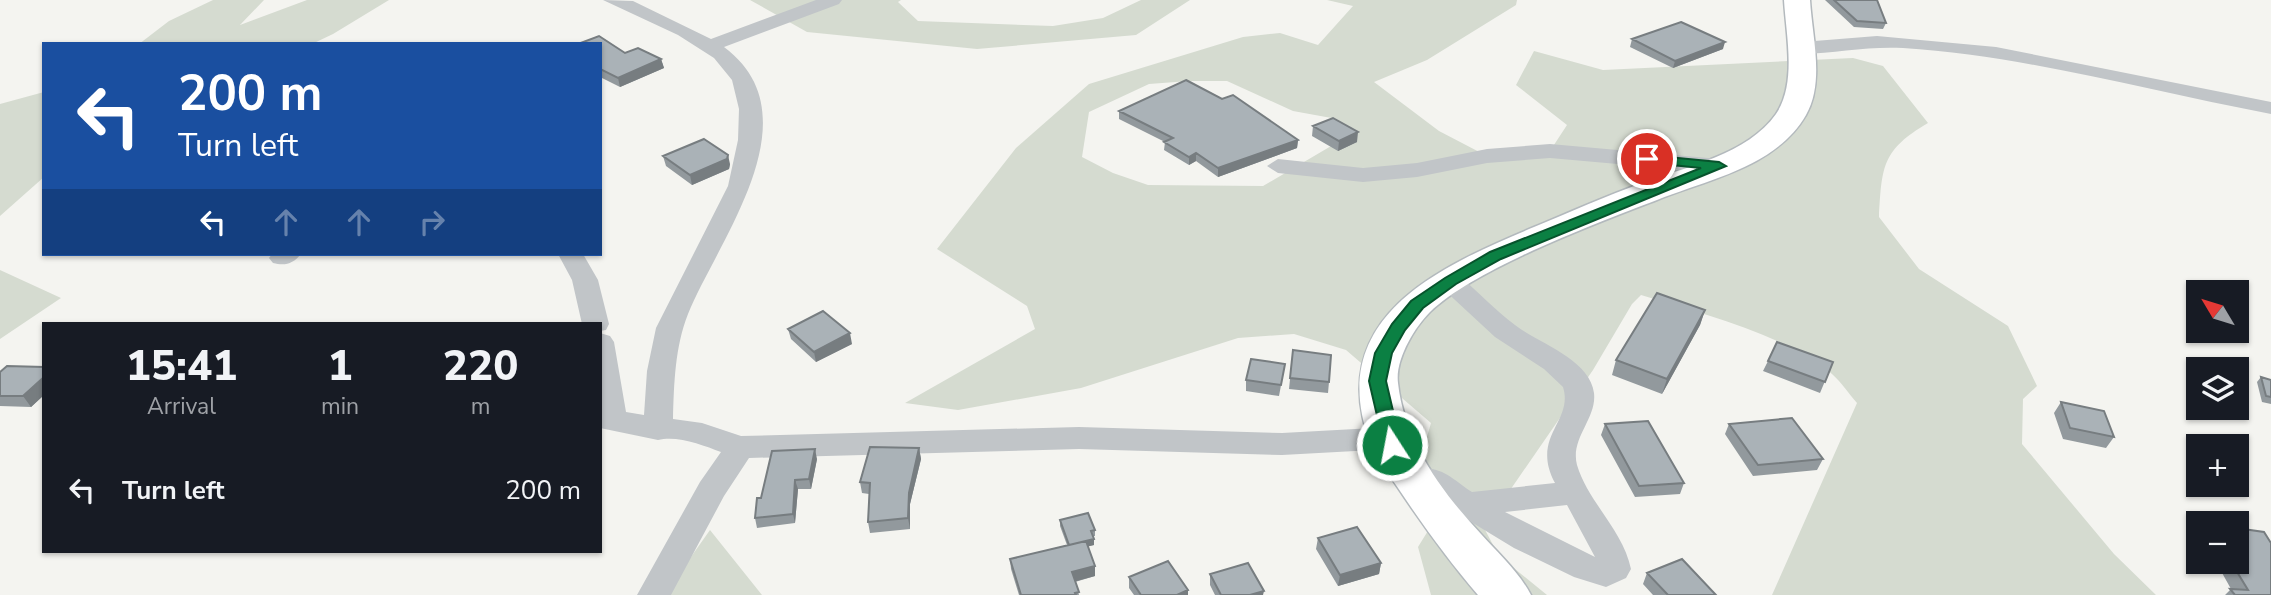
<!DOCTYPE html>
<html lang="en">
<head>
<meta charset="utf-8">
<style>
	body { margin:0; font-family:"Nunito Sans",sans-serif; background:#20242c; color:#f1f3f6; height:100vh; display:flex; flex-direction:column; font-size:26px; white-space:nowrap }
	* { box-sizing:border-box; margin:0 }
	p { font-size:23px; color:#9ea1a6 }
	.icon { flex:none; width:38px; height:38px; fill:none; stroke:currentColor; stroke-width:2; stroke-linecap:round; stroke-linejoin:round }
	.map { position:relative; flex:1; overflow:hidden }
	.drawer { position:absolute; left:42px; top:322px; width:560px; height:231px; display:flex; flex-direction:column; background:#171b24; border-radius:0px; box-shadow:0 2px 5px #0004 }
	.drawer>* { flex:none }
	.hud { position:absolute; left:42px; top:42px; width:560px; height:214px; border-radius:0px; box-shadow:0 2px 5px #0004; background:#1a4fa0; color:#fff; overflow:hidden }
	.needle { width:46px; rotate:308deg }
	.tools { position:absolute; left:2186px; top:280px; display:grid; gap:14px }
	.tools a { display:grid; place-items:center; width:63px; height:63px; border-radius:0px; background:#171b24; box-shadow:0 2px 5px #0004; font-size:35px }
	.pin { position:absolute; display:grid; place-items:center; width:60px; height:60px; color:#fff; margin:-30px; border:4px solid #fff; border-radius:50%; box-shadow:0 2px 7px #0007 }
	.me { position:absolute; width:77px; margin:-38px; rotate:349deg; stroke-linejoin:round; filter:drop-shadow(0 0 5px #0008) }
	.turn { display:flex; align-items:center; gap:24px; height:147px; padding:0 21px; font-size:32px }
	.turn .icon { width:91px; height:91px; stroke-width:2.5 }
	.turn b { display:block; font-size:49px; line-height:60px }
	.lanes { display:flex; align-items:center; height:66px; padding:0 21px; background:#0003; justify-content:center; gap:35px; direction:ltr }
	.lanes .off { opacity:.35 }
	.eta { display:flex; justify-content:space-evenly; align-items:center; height:119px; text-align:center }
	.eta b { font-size:42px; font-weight:800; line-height:49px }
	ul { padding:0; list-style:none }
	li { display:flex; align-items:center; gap:21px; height:98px; padding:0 21px }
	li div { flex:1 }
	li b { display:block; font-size:26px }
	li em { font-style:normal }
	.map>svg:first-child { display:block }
	.green { fill:#d5dbd0; fill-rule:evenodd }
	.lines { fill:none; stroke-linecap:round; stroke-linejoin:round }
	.secondary-casing { stroke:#b3b9bd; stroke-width:3 }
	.minor { fill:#c1c5c8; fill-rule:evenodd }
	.secondary { fill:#fff; fill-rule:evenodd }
	.wall { fill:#92999d }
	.shaded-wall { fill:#777d80 }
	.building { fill:#aab2b7; stroke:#777d80; stroke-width:2 }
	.route { fill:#0b8043; stroke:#07532c; stroke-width:2 }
</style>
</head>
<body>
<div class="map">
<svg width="2271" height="595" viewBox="0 0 2271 595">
	<rect width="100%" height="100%" fill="#f4f4f0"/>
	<path class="green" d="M213 0H264L240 25 307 0H389L333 34 312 44H139L169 21Z
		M750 0H901L898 2 918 21 1053 26 1103 18 1141 0H1190L1136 35 977 49 807 32Z
		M1327 0H1517L1516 5 1427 60 1374 82 1439 131 1487 156 1550 151 1567 125 1516 85 1534 51 1603 70 1853 58 1883 66 1928 123C1882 150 1882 166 1879 217L1919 269 2008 326 2037 386 2023 399 2022 444 2114 554 2156 595H1772L1857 403C1849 394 1842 383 1832 374 1789 336 1697 312 1641 295L1632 304 1593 370 1484 528 1499 556 1547 595H1431L1418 547 1442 508 1420 461 1431 423 1346 350 1294 334 1238 338 1081 388 958 410 905 403 1035 329 1027 306 937 249 1016 148 1089 84 1243 37 1280 33 1318 45 1353 6ZM1189 81H1227L1293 111 1337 119 1343 139 1263 186 1148 185 1113 173 1082 157 1089 112 1149 84Z
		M44 92V177L0 216V104Z
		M0 270 61 298 0 339Z
		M710 530 762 595H664Z"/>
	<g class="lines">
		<defs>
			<path id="secondary" d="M1784 0H1810C1812 36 1825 82 1806 115 1776 167 1709 179 1657 200 1597 223 1474 269 1430 312 1414 328 1395 360 1398 383 1404 441 1442 492 1481 534 1498 553 1519 572 1531 595H1478C1448 560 1422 524 1396 485 1388 473 1376 459 1371 445 1322 318 1439 267 1534 227 1570 212 1606 196 1642 183 1686 167 1748 154 1776 114 1797 83 1786 35 1784 0Z"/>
		</defs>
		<use href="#secondary" class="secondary-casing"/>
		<path class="minor" d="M603 0 633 1 711 39 816 0H842L839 4 724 47C817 116 718 240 688 314 675 347 674 383 673 419L702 423 741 436 1079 427 1282 433 1392 427 1403 431 1407 438 1403 445 1392 449 1282 455 1079 449 749 458 724 496 671 595H637L700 482 721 452C703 445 677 435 658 440L600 428V333L610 336 614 342 626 412 644 415 647 371 656 328 728 186 738 140 739 109 732 80 714 58 678 35Z
			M1877 36 1996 47 2271 102V114C2149 91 2027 56 1903 48 1869 46 1836 53 1802 54L1792 48 1802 42Z
			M1550 144 1719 159 1730 166 1719 173 1550 158 1487 163 1417 177 1363 182 1278 173 1267 166 1278 159 1363 168 1417 163 1487 149Z
			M272 254H301C293 264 285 266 273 263L269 258Z
			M558 254H583L598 280 609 324 606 330 600 331V324H582L572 280Z
			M1450 273 1459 275C1478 292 1495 310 1515 325 1538 343 1590 359 1594 393 1597 419 1570 438 1577 465 1588 502 1623 530 1631 569L1626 578 1606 587 1574 577 1514 548 1463 517 1447 514C1438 500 1421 494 1412 478L1417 470C1439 463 1455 481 1472 492L1555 483C1530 436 1574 422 1563 387L1544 369 1495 337 1441 287 1437 281 1441 275ZM1567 505 1595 557 1505 512Z"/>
		<use href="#secondary" class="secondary"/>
	</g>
	<path class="wall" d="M1825 0H1877L1886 23 1883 29 1854 27Z
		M1632 39 1723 49 1673 68 1630 47Z
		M600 44 625 53 661 59 664 68 620 87 600 77Z
		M1119 111 1298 140 1297 148 1218 177 1196 161 1189 165 1164 150 1165 142 1119 119Z
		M1313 126 1357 142 1338 151 1312 136Z
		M663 156 730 164 729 169 692 185 666 166Z
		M1705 310 1700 325 1662 394 1612 375 1616 360Z
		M788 329 852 344 816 362 791 339Z
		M1293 350 1329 382 1328 393 1289 389Z
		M1768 361 1833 362 1820 393 1763 371Z
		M1285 364 1279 396 1246 391V380Z
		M44 367V395L31 407 0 406V372Z
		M2261 377 2271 380V404L2262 402 2257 382Z
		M2061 402 2114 437 2106 448 2063 439 2054 413Z
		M1605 424 1684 483 1680 494 1635 497 1601 435Z
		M1729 424 1823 459 1817 470 1753 476 1725 434Z
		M919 448 921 459 910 504V529L870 533 868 522 869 494 862 493 860 482Z
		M817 459 811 489H798L795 523 757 528 755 518 761 498Z
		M1060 520 1095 530V536H1093L1094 545 1088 546 1095 566V576L1075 582 1079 595H1019L1011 569 1010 559 1067 545 1060 526Z
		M1318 538 1381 563 1379 574 1338 586 1316 549Z
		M2216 562H2236L2271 595H2225L2231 589Z
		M1647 573 1716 595H1653L1643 584Z
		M1210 574 1263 595H1215L1210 585Z
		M1129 577 1188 590V595H1134L1129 588Z"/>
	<path class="shaded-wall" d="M1725 42 1723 49 1673 68 1675 61Z
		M661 59 664 68 620 87 618 78Z
		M1358 132 1357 142 1338 151 1339 141Z
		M1298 140 1297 148 1218 177V168Z
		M1196 153V161L1189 165V157Z
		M728 155 730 164 729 169 692 185 690 175Z
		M1705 310 1700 325 1662 394 1667 379Z
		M850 333 852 344 816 362 814 352Z
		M44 377V395L31 407 23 396Z
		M919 448 921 459 910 504V529L908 518 909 493Z
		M815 449 817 459 811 489 809 479Z
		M795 480 798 489 795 523 793 514Z
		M1094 539V545L1070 551 1069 545Z
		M1381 563 1379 574 1338 586 1340 575Z
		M1095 566V576L1073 582 1072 572Z
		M1188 590V595H1177Z
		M1264 591 1263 595H1250Z"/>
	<path class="building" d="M1834 0H1877L1886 23 1857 21Z
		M1681 22 1725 42 1675 61 1632 39Z
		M599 36 625 53 638 48 661 59 618 78 600 69V44H578Z
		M1186 80 1222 99 1233 95 1298 140 1218 168 1196 153 1189 157 1164 142 1173 138 1119 111Z
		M1333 118 1358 132 1339 141 1313 126Z
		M704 139 728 155 727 159 690 175 663 156Z
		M1657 293 1705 310 1667 379 1616 360Z
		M823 311 850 333 814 352 788 329Z
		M1777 342 1833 362 1825 382 1768 361Z
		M1293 350 1331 355 1329 382 1290 378Z
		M1251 359 1285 364 1281 385 1246 380Z
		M7 366 44 367V377L23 396H0V372Z
		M2261 377 2271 380V397L2266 396Z
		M2061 402 2104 411 2114 437 2070 428Z
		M1792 418 1823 459 1758 465 1729 424Z
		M1648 421 1684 483 1639 486 1605 424Z
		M870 447 919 448 909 493 908 518 868 522 870 483 860 482Z
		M815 449 809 479 795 480 793 514 755 518 757 498H761L772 451Z
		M1088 513 1095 530 1091 531 1094 539 1069 545 1060 520Z
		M1357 527 1381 563 1340 575 1318 538Z
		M2236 528 2264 532 2271 543V595H2235L2230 589 2248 590 2231 562H2236Z
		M1086 541 1095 566 1072 572 1079 592 1075 593 1076 595H1021L1010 559Z
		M1682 559 1716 595H1668L1647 573Z
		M1168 561 1188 590 1177 595H1141L1129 577Z
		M1248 563 1264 591 1250 595H1221L1210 574Z"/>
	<path class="route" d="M1647 155 1719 162 1726 166 1501 259 1456 284 1423 308 1405 330 1392 353 1386 381 1401 445 1392 452 1385 450 1369 381 1375 353 1392 324 1411 301 1445 278 1490 252 1701 168 1642 162V156Z"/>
</svg>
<div class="tools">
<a><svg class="needle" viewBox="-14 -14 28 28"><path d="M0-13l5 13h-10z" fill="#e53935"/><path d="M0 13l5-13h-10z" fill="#9ea1a6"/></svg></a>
<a><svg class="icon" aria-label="layers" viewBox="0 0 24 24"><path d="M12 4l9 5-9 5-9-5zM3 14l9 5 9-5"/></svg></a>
<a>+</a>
<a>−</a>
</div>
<div class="pin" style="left:1647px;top:159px;background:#d93025"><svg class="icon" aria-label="arrive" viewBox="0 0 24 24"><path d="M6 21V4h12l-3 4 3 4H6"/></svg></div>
<svg class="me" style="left:1392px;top:445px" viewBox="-20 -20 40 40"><circle r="17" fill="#0b8043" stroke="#fff" stroke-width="3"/><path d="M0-11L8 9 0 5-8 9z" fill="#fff"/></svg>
<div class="hud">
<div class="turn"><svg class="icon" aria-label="left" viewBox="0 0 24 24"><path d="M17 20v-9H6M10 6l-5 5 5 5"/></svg><div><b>200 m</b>Turn left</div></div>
<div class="lanes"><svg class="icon" aria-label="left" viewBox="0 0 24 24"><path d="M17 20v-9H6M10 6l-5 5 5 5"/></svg><svg class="icon off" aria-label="ahead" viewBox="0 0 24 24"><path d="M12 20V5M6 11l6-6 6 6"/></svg><svg class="icon off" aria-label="ahead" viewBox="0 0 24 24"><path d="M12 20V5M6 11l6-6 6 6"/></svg><svg class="icon off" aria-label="right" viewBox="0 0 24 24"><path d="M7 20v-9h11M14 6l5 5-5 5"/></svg></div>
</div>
<section class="drawer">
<div class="eta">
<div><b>15:41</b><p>Arrival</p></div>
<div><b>1</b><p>min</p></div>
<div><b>220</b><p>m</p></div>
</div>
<ul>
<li><svg class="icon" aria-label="left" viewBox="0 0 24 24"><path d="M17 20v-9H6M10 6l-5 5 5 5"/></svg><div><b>Turn left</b></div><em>200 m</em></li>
</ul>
</section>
</div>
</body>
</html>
